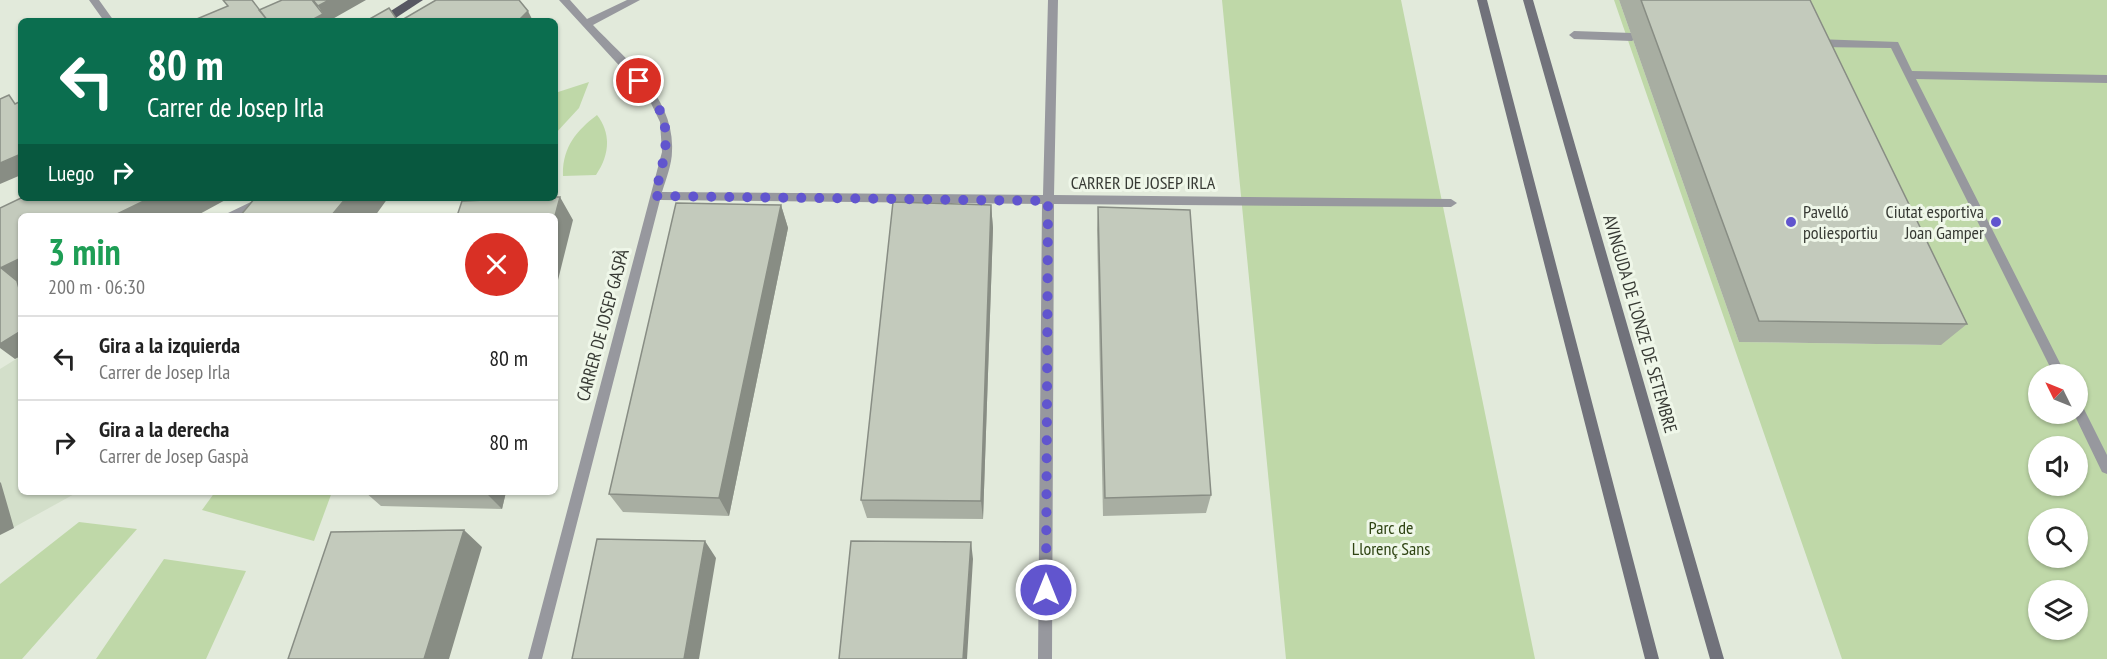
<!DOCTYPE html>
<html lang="es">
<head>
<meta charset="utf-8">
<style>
	body { margin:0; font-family:"PT Sans Narrow",sans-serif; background:#f6f6f6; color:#222; height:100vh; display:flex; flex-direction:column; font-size:22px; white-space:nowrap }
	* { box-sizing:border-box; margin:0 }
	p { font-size:20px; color:#767676 }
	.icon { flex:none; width:33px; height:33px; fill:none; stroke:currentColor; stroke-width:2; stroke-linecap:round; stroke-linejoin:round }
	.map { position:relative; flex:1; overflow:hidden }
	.panel { position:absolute; left:18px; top:213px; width:540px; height:282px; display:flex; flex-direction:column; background:#fff; border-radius:9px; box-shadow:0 2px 4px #0004 }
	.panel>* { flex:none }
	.top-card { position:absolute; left:18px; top:18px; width:540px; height:183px; border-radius:9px; box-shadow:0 2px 4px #0004; background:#0b6e4f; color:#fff; overflow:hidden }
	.needle { width:39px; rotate:313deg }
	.controls { position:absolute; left:2028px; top:364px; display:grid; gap:12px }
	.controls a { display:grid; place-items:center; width:60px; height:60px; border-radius:50%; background:#fff; box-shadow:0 2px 4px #0004; font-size:30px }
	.pin { position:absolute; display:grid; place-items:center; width:51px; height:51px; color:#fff; margin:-26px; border:3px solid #fff; border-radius:50%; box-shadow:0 2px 6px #0007 }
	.me { position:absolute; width:66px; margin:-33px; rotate:0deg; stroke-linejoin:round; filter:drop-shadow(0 0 4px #0008) }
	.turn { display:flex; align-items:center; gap:21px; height:126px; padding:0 30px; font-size:27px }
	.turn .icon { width:78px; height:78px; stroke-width:2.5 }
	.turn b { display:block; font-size:42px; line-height:51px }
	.then { display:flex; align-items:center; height:57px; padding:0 30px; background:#0003; gap:12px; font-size:22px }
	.round { display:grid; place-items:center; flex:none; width:63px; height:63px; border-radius:32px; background:#f6f6f6 }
	.overview { display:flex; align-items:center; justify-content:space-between; height:102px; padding:0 30px }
	h1 { font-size:36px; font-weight:700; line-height:45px; color:#1e9e55 }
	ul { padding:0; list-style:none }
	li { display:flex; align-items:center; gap:18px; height:84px; padding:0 30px; border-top:2px solid #e0e0e0 }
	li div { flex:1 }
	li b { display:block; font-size:22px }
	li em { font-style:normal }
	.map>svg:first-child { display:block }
	.built { fill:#d3dfca }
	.green { fill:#bfd8a8; fill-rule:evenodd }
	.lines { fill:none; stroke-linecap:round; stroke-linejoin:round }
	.lane { fill:#97989e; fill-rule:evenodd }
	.street { fill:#97989e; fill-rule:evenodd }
	.secondary { fill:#71727b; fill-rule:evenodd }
	.primary { fill:#575762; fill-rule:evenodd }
	.wall { fill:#a8aea2 }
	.shaded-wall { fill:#888d84 }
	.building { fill:#c3cabc; stroke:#888d84; stroke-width:1.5 }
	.route { stroke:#6155ce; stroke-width:10; stroke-dasharray:0 18 }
	.poi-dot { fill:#6155ce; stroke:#eff7e9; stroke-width:2 }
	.labels { text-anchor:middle; stroke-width:6; stroke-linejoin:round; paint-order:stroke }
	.street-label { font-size:18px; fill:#373a34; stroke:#eff7e9 }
	.poi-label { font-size:18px; fill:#373a34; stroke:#eff7e9; text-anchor:start }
	.park-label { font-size:18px; fill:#2e4312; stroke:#eff7e9 }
</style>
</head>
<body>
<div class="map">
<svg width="2107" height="659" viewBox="0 0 2107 659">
	<rect width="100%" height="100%" fill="#e2eadb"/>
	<path class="built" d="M21 356V492H78L0 535V369Z"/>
	<path class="green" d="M1222 0H1401L1535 659H1286Z
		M1614 0H1619L1739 342 1940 345 1781 0H2107V659H1842ZM2038 375H2078V414H2038ZM2038 447H2078V486H2038ZM2038 519H2078V558H2038ZM2038 591H2078V630H2038Z
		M589 82 579 108 555 134V93Z
		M597 115C612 134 609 156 596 175L563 176C562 148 576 131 597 115Z
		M215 492H332L314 541 202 510Z
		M79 522 137 529 22 659H0V584Z
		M164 559 246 571 206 659H96Z"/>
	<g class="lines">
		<path class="lane" d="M1574 31 1632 33 1637 37 1632 41 1574 39 1569 35Z
			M1817 39 1898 42 1912 71 2107 75V83L1916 79 2066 375H2054L1891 48 1817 47 1812 43Z
			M2078 404 2082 405 2107 455V474L2102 472 2074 414H2078Z"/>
		<path class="street" d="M89 0H99L114 21H104Z
			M559 0H570L587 19 627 0H640L593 25C626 60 675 97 672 151 672 164 666 179 662 192L1043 195 1048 0H1058L1054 195 1451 199 1457 203 1451 207 1054 204 1052 659H1038L1042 204 660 200 542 659H528L662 152 660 122 648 97Z
			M259 198H275L273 201 242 216H226L228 213Z"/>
		<path class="secondary" d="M1477 0H1487L1659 659H1645Z
			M1523 0H1533L1724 659H1710Z"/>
		<path class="primary" d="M408 0H423L391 21H375Z"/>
	</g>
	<path class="wall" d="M1619 0H1810L1967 324 1941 345 1739 342Z
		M781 205 788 228 729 516 623 512 609 494Z
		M991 205 993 228 983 519 867 518 861 500Z
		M1098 207 1211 495 1206 513 1103 516 1097 230Z
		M365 492H506L502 509 381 506Z"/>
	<path class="shaded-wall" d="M329 0H366L329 21H310L323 14 318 6Z
		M528 11 533 21H518Z
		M21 154V175L0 184V163Z
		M560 197 573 220 555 292V216Z
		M150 198H229L196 216H112Z
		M346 198H388L375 216H331Z
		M781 205 788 228 729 516 719 498Z
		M991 205 993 228 983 519 981 501Z
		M21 258V296L0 268Z
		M21 331V356L15 359 0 348V344Z
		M0 482 1 483 14 528 0 535Z
		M485 492H506L502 509Z
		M464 530 482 547 449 659H424Z
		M705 541 716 558 699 659H684Z
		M971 542 973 559 967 659H963Z"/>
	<path class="building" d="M223 0H252L268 21H192L228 6Z
		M282 0H312L323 14 310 21H268L259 10Z
		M313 0H329L318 6Z
		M436 0H519L528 11 518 21H400Z
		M1641 0H1810L1967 324 1759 321Z
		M389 8 398 21H366Z
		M9 95 15 104 21 101V154L0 163V99Z
		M555 197H560L555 216H457L462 201 531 198H555Z
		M21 198H150L113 216H21V258L0 268V208Z
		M255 198H346L331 216H240Z
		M893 202 991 205 981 501 861 500Z
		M676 203 781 205 719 498 609 494Z
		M1098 207 1190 210 1211 495 1105 498Z
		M0 267 17 281 21 296V331L0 344Z
		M464 530 424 659H288L331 532Z
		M597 539 705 541 684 659H572Z
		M851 541 971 542 963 659H839Z"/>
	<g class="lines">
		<path class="route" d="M639 81C678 123 666 147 655 196L1048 201 1046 590"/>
	</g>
	<g class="poi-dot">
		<circle cx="1791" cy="222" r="6"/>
		<circle cx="1996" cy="222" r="6"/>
	</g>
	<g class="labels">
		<g class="street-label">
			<text x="1143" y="189">CARRER DE JOSEP IRLA</text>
			<text transform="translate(1640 324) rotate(74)" y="6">AVINGUDA DE L'ONZE DE SETEMBRE</text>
			<text transform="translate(603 325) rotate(-75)" y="6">CARRER DE JOSEP GASPÀ</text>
		</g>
		<g class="poi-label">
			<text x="1803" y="218">Pavelló<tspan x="1803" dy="21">poliesportiu</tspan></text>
			<text x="1984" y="218" text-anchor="end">Ciutat esportiva<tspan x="1984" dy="21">Joan Gamper</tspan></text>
		</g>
		<g class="park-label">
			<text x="1391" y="534">Parc de<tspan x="1391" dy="21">Llorenç Sans</tspan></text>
		</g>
	</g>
</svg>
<div class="controls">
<a><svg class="needle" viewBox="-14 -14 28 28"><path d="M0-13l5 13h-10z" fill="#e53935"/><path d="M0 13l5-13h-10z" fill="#767676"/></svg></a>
<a><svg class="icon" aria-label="sound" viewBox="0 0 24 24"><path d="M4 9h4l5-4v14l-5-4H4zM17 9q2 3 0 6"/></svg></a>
<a><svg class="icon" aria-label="search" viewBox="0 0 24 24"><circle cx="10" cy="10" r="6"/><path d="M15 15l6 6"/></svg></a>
<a><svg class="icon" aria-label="layers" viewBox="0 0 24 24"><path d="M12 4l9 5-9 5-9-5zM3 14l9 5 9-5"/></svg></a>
</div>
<div class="pin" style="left:639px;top:81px;background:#d93025"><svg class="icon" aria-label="arrive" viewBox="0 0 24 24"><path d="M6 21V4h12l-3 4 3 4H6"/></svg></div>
<svg class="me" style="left:1046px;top:590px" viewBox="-20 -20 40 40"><circle r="17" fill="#6155ce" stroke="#fff" stroke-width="3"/><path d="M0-11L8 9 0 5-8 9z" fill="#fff"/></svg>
<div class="top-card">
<div class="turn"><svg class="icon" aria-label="left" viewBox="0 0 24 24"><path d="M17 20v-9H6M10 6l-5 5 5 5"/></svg><div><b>80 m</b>Carrer de Josep Irla</div></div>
<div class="then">Luego<svg class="icon" aria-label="right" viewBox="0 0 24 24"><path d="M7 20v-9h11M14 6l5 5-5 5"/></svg></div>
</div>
<section class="panel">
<div class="overview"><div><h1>3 min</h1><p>200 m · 06:30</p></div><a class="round" style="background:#d93025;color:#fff"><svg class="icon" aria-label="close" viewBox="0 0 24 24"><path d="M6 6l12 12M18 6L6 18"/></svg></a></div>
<ul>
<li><svg class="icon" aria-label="left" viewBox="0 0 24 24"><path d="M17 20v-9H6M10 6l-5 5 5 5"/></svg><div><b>Gira a la izquierda</b><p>Carrer de Josep Irla</p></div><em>80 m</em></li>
<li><svg class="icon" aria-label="right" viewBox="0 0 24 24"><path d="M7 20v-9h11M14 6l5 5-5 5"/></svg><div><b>Gira a la derecha</b><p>Carrer de Josep Gaspà</p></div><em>80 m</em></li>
</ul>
</section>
</div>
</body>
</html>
